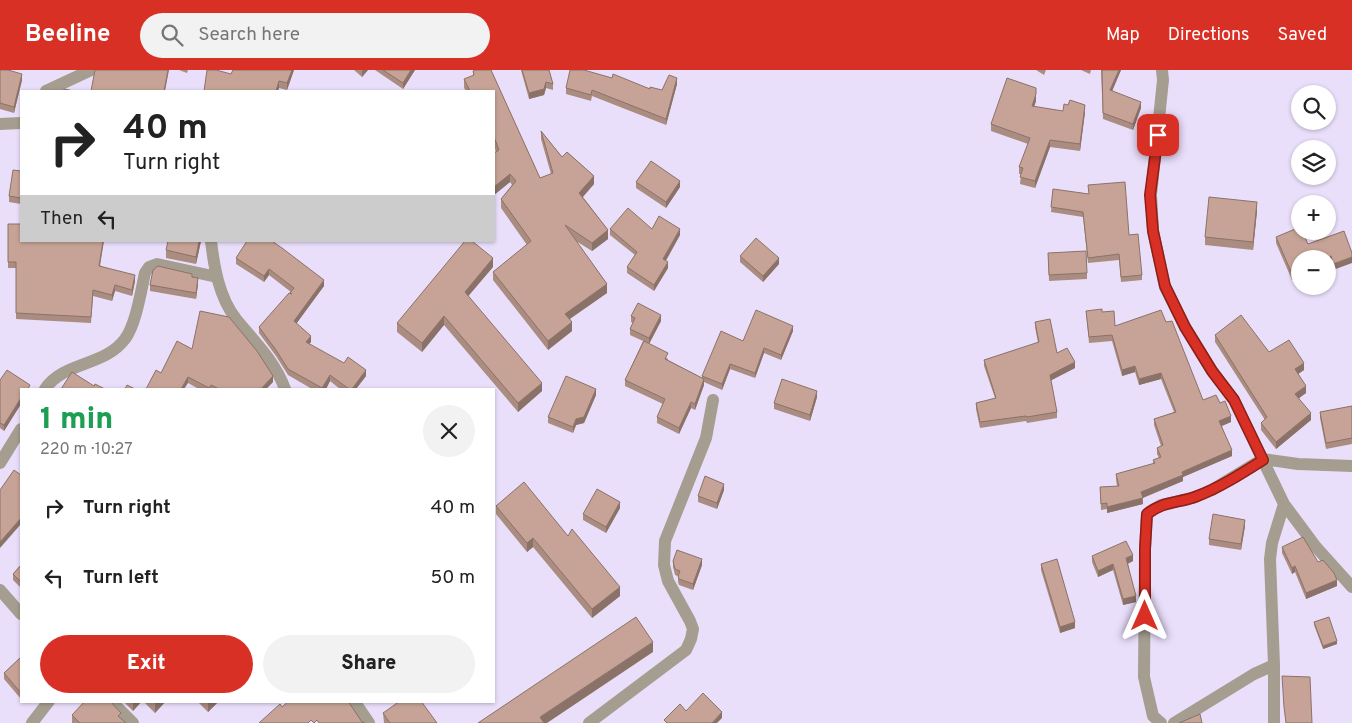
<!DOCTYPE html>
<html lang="en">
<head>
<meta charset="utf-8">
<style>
	body { margin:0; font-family:Overpass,sans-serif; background:#f2f2f2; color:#222; height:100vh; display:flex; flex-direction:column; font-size:19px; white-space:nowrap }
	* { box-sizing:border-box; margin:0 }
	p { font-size:16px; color:#767676 }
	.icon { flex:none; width:28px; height:28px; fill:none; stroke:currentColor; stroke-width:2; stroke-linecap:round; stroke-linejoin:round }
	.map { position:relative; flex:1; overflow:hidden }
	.side { position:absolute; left:20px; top:318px; width:475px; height:315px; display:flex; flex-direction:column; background:#fff; border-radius:0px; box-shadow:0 1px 4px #0004 }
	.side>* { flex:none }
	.hud { position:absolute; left:20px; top:20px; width:475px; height:152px; border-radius:0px; box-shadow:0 1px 4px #0004; background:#fff; color:#222; overflow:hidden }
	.buttons { position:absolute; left:1291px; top:15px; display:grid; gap:10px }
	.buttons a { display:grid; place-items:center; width:45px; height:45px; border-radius:50%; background:#fff; box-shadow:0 1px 4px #0004; font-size:25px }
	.pin { position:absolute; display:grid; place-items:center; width:42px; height:42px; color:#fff; margin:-21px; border-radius:10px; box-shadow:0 2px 8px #0006 }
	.me { position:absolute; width:55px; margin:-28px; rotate:0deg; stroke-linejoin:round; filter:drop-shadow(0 0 4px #0008) }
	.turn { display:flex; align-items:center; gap:18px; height:105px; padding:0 20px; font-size:22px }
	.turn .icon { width:65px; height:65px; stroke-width:2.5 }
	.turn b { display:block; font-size:35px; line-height:42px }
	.then { display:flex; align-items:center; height:48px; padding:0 20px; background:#0003; gap:10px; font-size:19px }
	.round { display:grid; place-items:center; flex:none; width:52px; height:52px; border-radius:26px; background:#f2f2f2 }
	.headline { display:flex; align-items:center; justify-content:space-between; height:85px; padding:0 20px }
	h1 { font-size:30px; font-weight:800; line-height:38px; color:#1e9e55 }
	.primary-button { display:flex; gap:10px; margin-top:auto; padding:10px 20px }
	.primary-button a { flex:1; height:58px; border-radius:30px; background:#d93025; color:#fff; font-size:20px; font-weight:800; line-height:58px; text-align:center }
	.primary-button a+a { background:#f2f2f2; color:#222 }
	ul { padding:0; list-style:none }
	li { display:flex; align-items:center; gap:15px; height:70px; padding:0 20px }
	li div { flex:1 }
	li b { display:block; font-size:19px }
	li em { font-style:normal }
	header { display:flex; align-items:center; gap:30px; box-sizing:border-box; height:70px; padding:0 25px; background:#d93025; color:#fff }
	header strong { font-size:24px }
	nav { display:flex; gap:28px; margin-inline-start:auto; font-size:18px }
	.search { width:350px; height:45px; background:#f2f2f2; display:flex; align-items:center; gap:12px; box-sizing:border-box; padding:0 18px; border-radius:28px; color:#767676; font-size:19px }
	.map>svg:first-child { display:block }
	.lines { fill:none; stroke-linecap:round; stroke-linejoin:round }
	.minor { stroke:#a59d8f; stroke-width:12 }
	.wall { fill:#aa8c81 }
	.shaded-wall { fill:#8b7269 }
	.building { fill:#c6a396; stroke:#8b7269 }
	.route-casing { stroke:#8d1f18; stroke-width:12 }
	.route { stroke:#d93025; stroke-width:9 }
</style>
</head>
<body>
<header>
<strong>Beeline</strong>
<div class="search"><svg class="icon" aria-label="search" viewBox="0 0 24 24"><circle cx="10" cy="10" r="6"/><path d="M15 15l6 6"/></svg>Search here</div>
<nav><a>Map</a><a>Directions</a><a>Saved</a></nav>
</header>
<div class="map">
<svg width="1352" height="653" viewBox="0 0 1352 653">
	<rect width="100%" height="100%" fill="#eadffb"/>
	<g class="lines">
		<path class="minor" d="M1162 0 1163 10 1151 125 1153 161 1165 217 1185 257 1212 301 1234 330 1284 434 1316 477 1352 517
			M46 21 91 0
			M0 54 21 53
			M211 171C214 197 219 227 236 249 254 271 275 291 285 319
			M45 319C64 291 104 297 125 269 136 254 141 221 145 203L149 197 157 194 217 207
			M0 393 21 359
			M0 520 21 544
			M111 631 133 653
			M354 631 369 653
			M32 653 49 631
			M589 653 686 580 691 569 693 559 690 551 668 511 664 495 665 471 706 368 713 330
			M1161 653 1153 646 1144 607 1145 479 1147 444 1161 435 1192 428 1212 420 1263 389 1298 394 1352 396
			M1174 653 1254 604 1274 595
			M1274 653V595L1270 489 1272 473 1284 434"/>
	</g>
	<path class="wall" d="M0 0 22 10 14 43 0 39Z
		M179 0H188L187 3Z
		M233 0H294L287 20 279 18 278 21H204L231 4Z
		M354 0H368L362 7Z
		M375 0H415L403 19Z
		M475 0H491L540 108 551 104 541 69V61L562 87 567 82 594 106V114L583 127 608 160V169L592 181 576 171 607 214V223L570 249 572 252V261L548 280 493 210V202L527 175 501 138V129L512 115 510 112 494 125V83L496 82 494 75V21H466L464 18V9L473 6V1Z
		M521 0H549L553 14V20L546 18 544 25 529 29Z
		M1036 0H1046L1044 5Z
		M1081 0H1091L1090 4Z
		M1101 0H1121L1112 21 1141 38 1133 60 1103 49Z
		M677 14 666 55 592 26 591 31 566 24V18L662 20Z
		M1036 31 1034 37 1063 41 1085 42 1080 81 1050 77 1035 118 1020 114 1021 104H1019V97L1028 74 991 61V54Z
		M21 101V134L9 132V126Z
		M636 112 680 117 666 138 636 118Z
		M1053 119 1129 165 1142 205V210L1121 212 1119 190 1088 193 1083 147 1051 142Z
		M1257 141 1253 180 1205 175V167Z
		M8 154 135 211 132 226 115 221 112 231 93 226 91 253 16 249V198H8Z
		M610 159H652L680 165 666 191 668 198 654 221 627 203V197L635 185 610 165Z
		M1344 161 1333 200 1331 192 1300 189V206L1292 210 1276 173V167L1308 174Z
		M201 171 196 194 166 188V180Z
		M1048 183 1087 203V209L1049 211Z
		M740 186 779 194 763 212 740 192Z
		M236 188 324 216 296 253 311 272 309 274 366 306 356 319H340L330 311 326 319H312L288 305 276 286 259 263V257L290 224 291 222 269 205 264 212 236 194Z
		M493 197 468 226 542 321 518 342 444 255 422 282 397 262V253Z
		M192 207 198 214 196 229 150 221V215Z
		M1086 241 1102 242 1115 256 1166 252 1203 330 1220 333 1231 352 1222 356 1232 386 1183 407V411L1143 428V434L1107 443V439L1101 440 1100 417 1117 416 1116 410V404L1153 394V390L1159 388 1157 384V378L1161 376 1154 355V349L1174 342 1161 309 1139 315 1135 302 1122 306 1112 271 1089 273Z
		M631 246 661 251 649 274 668 289V290L702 308V306L743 271 793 261 781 290 764 283 755 308 730 299 722 320 704 312V315L695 340 691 338 679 364 657 353V347L663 334 625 316V310L643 271 630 265V259L633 253 631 252Z
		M1035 252 1057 283 1075 298 1051 310 1057 342V348L1027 353 1026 351 980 358 976 339V333L995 328 984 296V290L1038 273 1035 257Z
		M1215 265 1269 282 1304 300 1298 304 1306 323 1299 328 1311 350 1276 379 1261 360V353L1265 350 1215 272Z
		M192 279 273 312 266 319H199L188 313 161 303Z
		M0 310 30 319H21V334L4 361 0 358Z
		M596 325 584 353 576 355 573 363 548 353V347Z
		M817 327 810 351 774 339V333Z
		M1352 336V374L1326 379 1320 348V342Z
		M724 420 717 439 698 432V426Z
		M496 436 620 526 592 548 533 477 527 482 496 444Z
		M620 438 606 463 583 450V444Z
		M1245 456 1241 480 1209 475V469Z
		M1282 477 1318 492 1337 516 1306 529 1295 502 1292 504 1282 483Z
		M1092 486 1133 491 1128 494 1136 532 1123 535 1113 500 1098 507 1092 492Z
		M673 491 702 495 693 520 679 515 678 512V506L675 505 673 497Z
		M1041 494 1075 558 1060 563 1041 500Z
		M21 495V518L13 510V504Z
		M1314 552 1337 574 1323 579 1314 555Z
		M21 587V629L4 609V603Z
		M123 631H142L133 641Z
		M143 631H166L155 643Z
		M197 631H219L208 642Z
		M383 643 437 653H384Z
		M72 645 121 648 126 653H72Z"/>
	<path class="shaded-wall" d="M168 0H169L165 21H164Z
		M292 0H294L287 20V13Z
		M363 0H368L362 7V1Z
		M411 0H415L403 19V13Z
		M1119 0H1121L1110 26V20Z
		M22 4V10L14 43V37Z
		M677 8V14L666 55V49Z
		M279 11V18L278 21H276Z
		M546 12V18L544 25 529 29V23Z
		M1036 24V31L1032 43V36Z
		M1141 32V38L1133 60V54Z
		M1085 35V42L1080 81V74Z
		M1050 70V77L1035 118V111Z
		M510 104V112L494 125V117Z
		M594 106V114L579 131V123Z
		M680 111V117L666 138V132Z
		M1257 132V141L1253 180V172Z
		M680 159V165L663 195V189Z
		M608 160V169L592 181V173Z
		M103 171H104L99 202V196Z
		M199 171H201L196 194V187Z
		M1331 186V192L1328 194V189H1326Z
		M1352 187V193L1333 200V194Z
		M493 188V197L465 230V222Z
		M779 188V194L763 212V206Z
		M668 192V198L654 221V215Z
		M269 199V205L264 212V206Z
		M1300 200V206L1292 210V204Z
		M135 205V211L132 226V220Z
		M198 208V214L196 229V223Z
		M324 210V216L294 257V251Z
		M607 214V223L565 252V244Z
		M115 215V221L112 231V225Z
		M661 245V251L649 274V268Z
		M444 246V255L422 282V273Z
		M572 252V261L548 280V271Z
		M793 256V261L781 290V285Z
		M311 266V272L306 278V272Z
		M764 278V283L755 308V303Z
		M1075 292V298L1050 311V305Z
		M1304 293V300L1295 306V299Z
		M730 294V299L722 320V314Z
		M1135 296V302L1122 306V300Z
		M366 300V306L356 319H352Z
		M1161 303V309L1139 315V309Z
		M330 305V311L326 319H322Z
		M273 306V312L266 319H261Z
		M188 307V313L184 319H181Z
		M704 309V315L695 340V334Z
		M542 313V321L518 342V333Z
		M1306 316V323L1295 331V324Z
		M596 319V325L584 353 576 355 573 363V357L576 349Z
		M817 321V327L810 351V345Z
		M21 328V334L4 361V355Z
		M691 332V338L679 364V358Z
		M1311 343V350L1276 379V372Z
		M1231 346V352L1219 357V351Z
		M1232 380V386L1183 407V411L1142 428 1143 434 1107 443V437L1141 422 1182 402Z
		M724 414V420L717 439V433Z
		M620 432V438L606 463V457Z
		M21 448V454L0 478V472Z
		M1245 450V456L1241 480V474Z
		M533 468V477L527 482V473Z
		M1133 485V491L1126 494V488Z
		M702 489V495L693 520V514Z
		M1113 494V500L1098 507V501Z
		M1295 496V502L1292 504V498Z
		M1337 510V516L1306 529V523Z
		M620 517V526L592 548V539Z
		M1136 526V532L1123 535V529Z
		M1075 552V558L1060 563V557Z
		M1337 571V574L1323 579V576Z
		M653 572V582L547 653H540V647Z
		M133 631H142L133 641Z
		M157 631H166L155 643V633Z
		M210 631H219L208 642V633Z
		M722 642V648L717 653H712Z"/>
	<path class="building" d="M0 0H8L22 4 14 37 0 33Z
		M95 0H168L164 21H91Z
		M207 0H216L231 4 233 0H292L287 13 279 11 276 21H204Z
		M383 0H411L403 13Z
		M475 0H491L540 108 553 103 541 61 562 87 567 82 594 106 579 123 608 160 592 173 565 155 607 214 565 244 572 252 548 271 493 202 531 171 501 129 516 111 510 104 494 117V83L499 80 494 67V21H470L464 9 474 5 473 1Z
		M522 0H549L553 14 546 12 544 19 529 23Z
		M570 0H584L612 8 613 4 650 19V17L662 20 669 5 677 8 666 49 592 20 591 25 566 18Z
		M1102 0H1119L1110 20 1141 32 1133 54 1103 43Z
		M1007 8 1036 18V24L1032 36 1063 41 1064 34 1068 35 1070 30 1085 35 1080 74 1050 70 1035 111 1020 107 1023 98 1019 97 1030 68 991 54Z
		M64 19 74 21H63Z
		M651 91 680 111 666 132 636 112Z
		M13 100 21 101V128L9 126Z
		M1125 112 1129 165 1138 164 1142 205 1121 207 1119 184 1088 188 1083 142 1051 137 1053 119 1089 124 1088 115Z
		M1209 127 1257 132 1253 172 1205 167Z
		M628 138 652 159 659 146 680 159 663 189 668 192 654 215 627 197 637 182 610 159Z
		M8 154H21V171H103L99 196 135 205 132 220 115 215 112 225 93 220 91 247 16 243V192H8Z
		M1300 157V161H1302L1308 174 1344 161 1352 183V187L1333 194 1331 186 1326 189H1300V200L1292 204 1276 167Z
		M756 168 779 188 763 206 740 186Z
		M168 171H199L196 187 166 180Z
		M247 171H272L282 178 324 210 294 251 311 266 306 272 344 293 348 287 366 300 352 319H349L330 305 322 318 288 299 276 280 259 257 289 223 292 224 290 223 294 218 269 199 264 206 236 188Z
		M465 171H472L493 188 465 222 542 313 518 333 444 246 422 273 397 253Z
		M1086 181 1087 203 1049 205 1048 183Z
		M158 196 192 204V207L198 208 196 223 150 215 153 200Z
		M638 233 661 245 649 268 630 259 635 248 631 246Z
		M1102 239V242L1114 241 1115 256 1161 240 1166 252 1172 251 1203 330 1216 325 1220 333 1225 331 1231 346 1219 351 1232 380 1182 402 1183 405 1141 422 1143 428 1107 437V433L1101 434 1100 417 1119 416 1116 404 1155 393 1153 390 1161 387 1157 378 1163 375 1154 349 1176 342 1161 303 1139 309 1135 296 1122 300 1112 265 1089 267 1086 241Z
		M756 240 793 256 781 285 764 278 755 303 730 294 722 314 702 306 721 261 743 271Z
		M200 241 229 247 257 281 273 306 261 319H219L211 315 209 318 188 307 181 319H146L156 300 161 303 177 271 192 279Z
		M1241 245 1269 282 1289 270 1304 293 1295 299 1306 316 1295 324 1311 343 1276 372 1261 353 1267 347 1215 265Z
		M1050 249 1057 283 1067 278 1075 292 1050 305 1057 342 1027 347 1026 346 980 352 976 333 996 328 984 290 1039 272 1035 252Z
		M644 271 668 283 665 289 704 309 695 334 691 332 679 358 657 347 665 329 625 310Z
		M7 300 30 315 28 319H21V328L4 355 0 353V310Z
		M72 302 94 316 95 314 105 319H61Z
		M566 306 596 319 584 347 576 349 573 357 548 347Z
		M782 309 817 321 810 345 774 333Z
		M127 315 135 319H125Z
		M1352 336V368L1326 373 1320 342Z
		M14 400 21 405V448L0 472V420Z
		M705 406 724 414 717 433 698 426Z
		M524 412 568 466 572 459 620 517 592 539 533 468 527 473 496 436Z
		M597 419 620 432 606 457 583 444Z
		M1213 444 1245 450 1241 474 1209 469Z
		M1303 467 1318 492 1323 490 1334 503 1337 510 1306 523 1295 496 1292 498 1282 477Z
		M1126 471 1133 485 1126 488 1136 526 1123 529 1113 494 1098 501 1092 486Z
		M677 480 702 489 693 514 679 509 678 506 680 501 675 499 673 491Z
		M1057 489 1075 552 1060 557 1041 494Z
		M21 495V512L13 504Z
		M636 547 653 572 540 647 544 653H478Z
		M1329 547 1337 571 1323 576 1314 552Z
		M21 587V623L4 603Z
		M1282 606 1310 607 1312 653H1286L1284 637Z
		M703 623 722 642 712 653H667L664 650 680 634 686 641Z
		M85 631H110L121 643 118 646 126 653H80L72 645Z
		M289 631H348L362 652 365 653H319L317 650 314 653 311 650 308 653H259L280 634 282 637Z
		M400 631H421L437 653H390L383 643Z
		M1200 644 1202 653H1179Z"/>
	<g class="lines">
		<defs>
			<path id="route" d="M1145 546V479L1147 444C1161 432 1178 433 1195 427 1219 418 1241 404 1263 390L1234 330 1212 301 1185 257 1165 216 1153 161 1150 125 1158 65"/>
		</defs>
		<use href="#route" class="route-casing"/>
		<use href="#route" class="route"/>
	</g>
</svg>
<div class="buttons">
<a><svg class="icon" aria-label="search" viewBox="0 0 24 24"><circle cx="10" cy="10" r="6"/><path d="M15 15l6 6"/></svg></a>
<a><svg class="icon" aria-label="layers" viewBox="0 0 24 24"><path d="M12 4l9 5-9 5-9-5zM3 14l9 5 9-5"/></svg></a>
<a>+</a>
<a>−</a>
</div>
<div class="pin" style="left:1158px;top:65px;background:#d93025"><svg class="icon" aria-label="arrive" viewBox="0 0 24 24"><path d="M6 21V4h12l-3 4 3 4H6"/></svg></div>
<svg class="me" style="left:1145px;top:546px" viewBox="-20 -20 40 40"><path d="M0-17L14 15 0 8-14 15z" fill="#d93025" stroke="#fff" stroke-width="4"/></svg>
<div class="hud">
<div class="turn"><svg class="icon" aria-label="right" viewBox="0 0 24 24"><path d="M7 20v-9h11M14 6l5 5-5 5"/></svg><div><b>40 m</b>Turn right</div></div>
<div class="then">Then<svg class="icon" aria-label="left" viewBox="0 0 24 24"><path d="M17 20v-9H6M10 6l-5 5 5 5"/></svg></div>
</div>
<section class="side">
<div class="headline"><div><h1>1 min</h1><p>220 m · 10:27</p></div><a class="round"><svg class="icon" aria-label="close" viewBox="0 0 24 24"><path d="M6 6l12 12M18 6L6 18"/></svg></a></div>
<ul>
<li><svg class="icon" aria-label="right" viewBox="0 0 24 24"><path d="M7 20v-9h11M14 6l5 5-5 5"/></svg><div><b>Turn right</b></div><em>40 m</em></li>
<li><svg class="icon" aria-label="left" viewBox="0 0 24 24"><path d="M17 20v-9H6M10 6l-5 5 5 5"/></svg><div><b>Turn left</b></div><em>50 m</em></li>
</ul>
<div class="primary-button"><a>Exit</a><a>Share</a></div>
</section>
</div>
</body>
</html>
